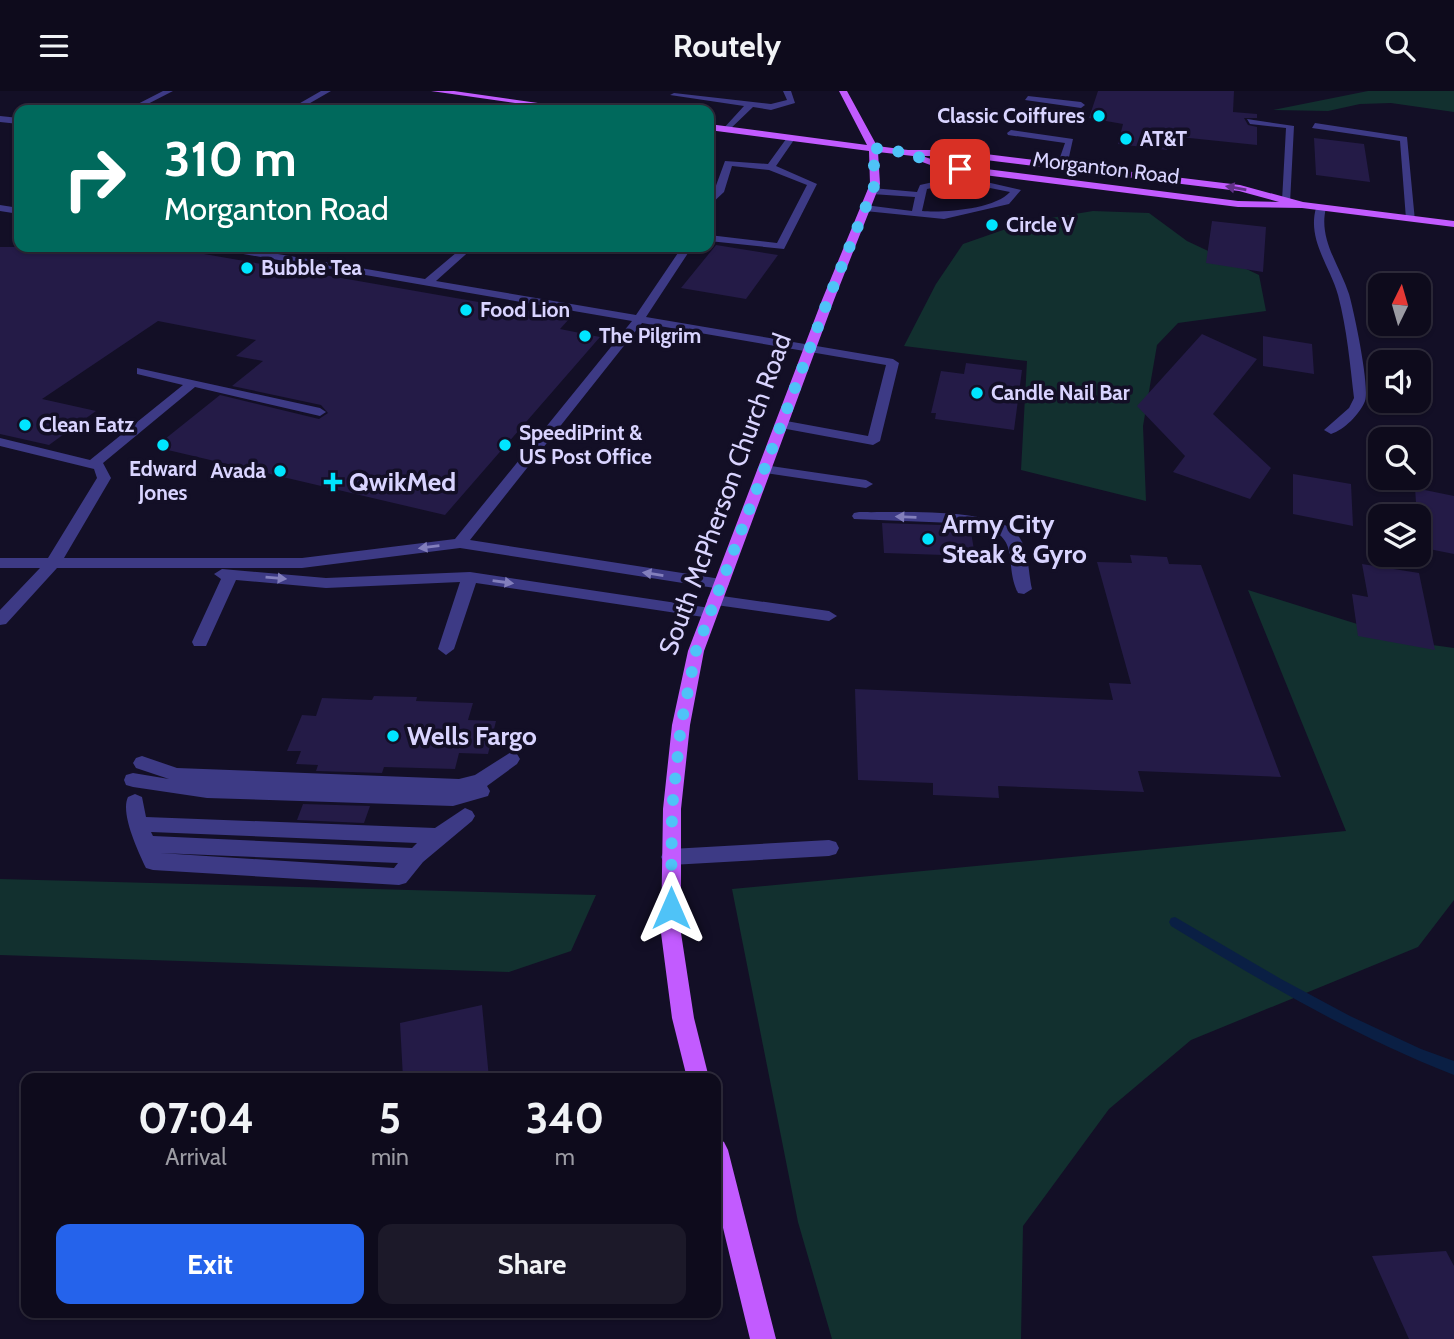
<!DOCTYPE html>
<html lang="en">
<head>
<meta charset="utf-8">
<style>
	body { margin:0; font-family:Cabin,sans-serif; background:#1c1929; color:#f1f3f6; height:100vh; display:flex; flex-direction:column; font-size:26px; white-space:nowrap }
	* { box-sizing:border-box; margin:0 }
	p { font-size:23px; color:#9b9ba3 }
	.icon { flex:none; width:38px; height:38px; fill:none; stroke:currentColor; stroke-width:2; stroke-linecap:round; stroke-linejoin:round }
	.map { position:relative; flex:1; overflow:hidden }
	.side { position:absolute; left:21px; top:982px; width:700px; height:245px; display:flex; flex-direction:column; background:#0e0b1c; border-radius:14px; box-shadow:0 2px 5px #0004,0 0 0 2px #2e2b3b }
	.side>* { flex:none }
	.top-card { position:absolute; left:14px; top:14px; width:700px; height:147px; border-radius:14px; box-shadow:0 2px 5px #0004,0 0 0 2px #2e2b3b; background:#00695c; color:#fff; overflow:hidden }
	.needle { width:46px; rotate:5deg }
	.buttons { position:absolute; left:1368px; top:182px; display:grid; gap:14px }
	.buttons a { display:grid; place-items:center; width:63px; height:63px; border-radius:14px; background:#0e0b1c; box-shadow:0 2px 5px #0004,0 0 0 2px #2e2b3b; font-size:35px }
	.pin { position:absolute; display:grid; place-items:center; width:60px; height:60px; color:#fff; margin:-30px; border-radius:14px; box-shadow:0 4px 10px #0006 }
	.me { position:absolute; width:77px; margin:-38px; rotate:0deg; stroke-linejoin:round; filter:drop-shadow(0 0 5px #0008) }
	.turn { display:flex; align-items:center; gap:24px; height:147px; padding:0 35px; font-size:32px }
	.turn .icon { width:91px; height:91px; stroke-width:2.5 }
	.turn b { display:block; font-size:49px; line-height:60px }
	.eta { display:flex; justify-content:space-evenly; align-items:center; height:119px; text-align:center }
	.eta b { font-size:42px; font-weight:700; line-height:49px }
	.primary-button { display:flex; gap:14px; margin-top:auto; padding:14px 35px }
	.primary-button a { flex:1; height:80px; border-radius:14px; background:#2563eb; color:#fff; font-size:28px; font-weight:700; line-height:80px; text-align:center }
	.primary-button a+a { background:#1c1929; color:#f1f3f6 }
	header { display:flex; justify-content:space-between; align-items:center; height:91px; padding:0 35px; background:#0e0b1c; font-size:32px; font-weight:700 }
	.map>svg:first-child { display:block }
	.green { fill:#12302f }
	.lines { fill:none; stroke-linecap:round; stroke-linejoin:round }
	.stream { fill:#0a1f44; fill-rule:evenodd }
	.building { fill:#241b47 }
	.minor { fill:#3d3a85; fill-rule:evenodd }
	.major { fill:#c25bff; fill-rule:evenodd }
	.oneway { fill:#623188 }
	.oneway2 { fill:#837fbc }
	.route { stroke:#4fc3f7; stroke-width:12; stroke-dasharray:0 21.6 }
	.poi-dot { fill:#00e5ff; stroke:#130f26; stroke-width:2.5 }
	.labels { text-anchor:middle; stroke-width:7; stroke-linejoin:round; paint-order:stroke }
	.far-poi-label { font-size:21px; font-weight:bold; fill:#d9d4ff; stroke:#130f26; text-anchor:start }
	.far-street-label { font-size:21px; fill:#d9d4ff; stroke:#130f26 }
	.poi-label { font-size:26px; font-weight:bold; fill:#d9d4ff; stroke:#130f26; text-anchor:start }
	.street-label { font-size:26px; fill:#d9d4ff; stroke:#130f26 }
</style>
</head>
<body>
<header><svg class="icon" aria-label="menu" viewBox="0 0 24 24"><path d="M4 6h16M4 12h16M4 18h16"/></svg>Routely<svg class="icon" aria-label="search" viewBox="0 0 24 24"><circle cx="10" cy="10" r="6"/><path d="M15 15l6 6"/></svg></header>
<div class="map">
<svg width="1454" height="1248" viewBox="0 0 1454 1248">
	<rect width="100%" height="100%" fill="#130f26"/>
	<path class="green" d="M1368 0H1454V21L1391 12 1360 13 1328 20 1273 19Z
		M1093 120 1149 122 1187 150 1259 184 1266 220 1178 232 1157 254 1143 335 1146 410 1021 379 1027 270 904 255 936 193 963 153 1026 131Z
		M1248 499 1418 552 1454 557V809L1418 856 1191 949 1109 1018 1023 1135 1021 1248H832L798 1131 732 798 1346 740Z
		M0 788 596 804 571 860 509 881 0 864Z"/>
	<g class="lines">
		<path class="stream" d="M1175 826 1281 888 1350 925 1421 958 1454 970V984C1352 944 1264 892 1171 835L1169 831 1171 827Z"/>
	</g>
	<path class="building" d="M1098 0H1234L1233 21 1257 23V27H1244L1248 34 1257 36V54L1170 45 1167 59 1118 53 1123 33 1089 27Z
		M1314 47 1364 53 1370 91 1316 84Z
		M1212 130 1266 136 1263 181 1206 172Z
		M716 154 778 164 746 208 681 197Z
		M0 156H164L570 227 560 238 600 246 445 424 155 356 220 304 319 328 328 322 321 314 232 295 263 270 236 265 256 249 158 230 42 308 96 320 49 354 0 343Z
		M1202 243 1257 268 1213 323 1271 377 1250 408 1173 381 1185 365 1137 315Z
		M1263 245 1312 253 1314 283 1263 275Z
		M966 272 1022 279 1014 339 935 328 936 322H931L941 280 964 283Z
		M1293 383 1351 393 1353 435 1293 423Z
		M1415 397 1454 405V463L1419 456Z
		M882 432 970 435 975 465 884 462Z
		M1130 464 1167 466 1169 473 1201 474 1281 686 1138 680 1144 701 998 695 999 707 933 704V692L858 689 855 598 1113 609 1109 592 1131 593 1097 471 1132 472Z
		M1362 473 1419 482 1435 559 1358 545 1352 503 1368 506Z
		M374 605 417 606 416 610 473 612 468 629 496 630 488 663 459 662 455 678 384 676 382 682 316 680 318 674 296 673 301 660H287L302 624 316 625 322 607 372 609Z
		M303 713 370 715 364 732 297 729Z
		M482 914 489 987H403L400 932Z
		M1446 1160 1454 1175V1248H1409L1372 1165Z"/>
	<g class="lines">
		<path class="minor" d="M163 0H173L136 19H126Z
			M321 0H331L298 19H288Z
			M783 0H791L795 12 771 19 753 16 727 41 723 38 744 15 670 4 674 2 771 13 787 9Z
			M1028 5 1081 11 1085 14 1081 17 1025 9Z
			M0 25 19 27V33L0 31Z
			M1247 28 1294 35 1290 112 1282 110 1286 37 1250 33Z
			M1315 32 1407 46 1415 130 1406 128 1400 50 1312 37Z
			M1011 39 1073 48 1067 75 1062 78 1057 75 1065 52 1008 44 1007 42Z
			M789 44 796 46 776 75 817 93 784 158 709 150V144L777 152 807 94 769 79 732 75 724 101 709 115V106L714 100 725 70 768 73Z
			M960 85 1021 99 1009 113 944 128 865 120 860 117 865 114 912 120 915 106 872 103 867 100 872 97 917 101 920 94ZM960 91 1010 101C995 118 944 122 922 120L927 98Z
			M0 114 19 117V123L0 120Z
			M1321 114 1326 117C1318 148 1340 175 1349 203 1354 220 1370 296 1365 310 1360 323 1344 339 1331 343L1324 339 1349 317 1354 307C1350 273 1347 238 1338 204 1330 175 1307 149 1316 117Z
			M215 156H237L425 188 463 156H474L436 190 636 224 682 156H692L646 226 893 268 899 272 880 350 873 354 781 337 774 333 781 329 868 345 886 274 642 232 470 449 721 488 726 489 729 493 726 497 721 498 460 457 302 477H57L6 533 0 534V519L40 477H0V467H48L97 387 94 378 0 355V347L90 369 183 294 137 283V277L320 317 326 321 320 325 195 296 103 372 111 387 64 467H302L455 448 632 230 220 159Z
			M764 374 866 389 873 393 866 397 759 381 757 378Z
			M859 421C894 422 994 416 1016 442 1029 456 1028 480 1032 498L1024 503 1018 502C1003 470 1023 448 979 433L854 428 852 425 854 422Z
			M222 478 326 487 470 481 710 517 718 522 710 527 476 492 454 558 446 564 438 558 460 491 326 497 236 489 206 555H194L192 551 221 488 214 483Z
			M715 504 829 520 837 525 829 530 709 513 707 509 709 505Z
			M511 661 517 663 520 668 517 673 487 695 490 700 488 705 453 715 207 707 133 696 126 694 124 689 126 684 133 682 169 688 136 677 133 672 136 667 142 665 177 677 459 688 475 684Z
			M135 703 142 706 146 726 435 737 465 717 472 720 475 725 472 730 423 771 406 792 399 794 153 779 146 777C138 760 120 722 128 706ZM151 741 417 752 412 757 153 745ZM160 762 398 772 394 777Z
			M829 749 836 751 839 757 836 763 829 765 671 774 664 772 661 766 664 760 671 758Z"/>
		<path class="major" d="M431 0H454L587 19H565Z
			M839 0H847L877 55 908 59H953L1240 94 1303 111 1454 130V136L1302 117 1238 116 944 79 914 68 913 65 878 61 880 93 834 209 704 560 690 634 681 718V842L694 927 709 987H687L672 927 661 842 663 718 672 634 688 560 822 209 870 93 869 60 709 39V33L867 54ZM922 65H953L1239 100 1279 111 1238 110 946 73Z
			M716 1047 724 1051 728 1059 776 1248H750L716 1108Z"/>
	</g>
	<defs><path id="oneway-solid" d="M-6-.8H1V-3.2L6.5 0L1 3.2V.8H-6Z" transform="scale(1.75)"/></defs>
	<use class="oneway" href="#oneway-solid" transform="translate(1236 97) rotate(-170)"/>
	<g class="oneway2">
		<use href="#oneway-solid" transform="translate(906 426) rotate(-178)"/>
		<use href="#oneway-solid" transform="translate(429 456) rotate(173)"/>
		<use href="#oneway-solid" transform="translate(653 483) rotate(-171)"/>
		<use href="#oneway-solid" transform="translate(276 487) rotate(5)"/>
		<use href="#oneway-solid" transform="translate(503 491) rotate(8)"/>
	</g>
	<g class="lines">
		<path class="route" d="M671 817 672 718 681 634 696 560 828 209 875 93 873 57 908 62 944 76 960 78"/>
	</g>
	<g class="poi-dot">
		<circle cx="1099" cy="25" r="7"/>
		<circle cx="1126" cy="48" r="7"/>
		<circle cx="992" cy="134" r="7"/>
		<circle cx="247" cy="177" r="7"/>
		<circle cx="466" cy="219" r="7"/>
		<circle cx="585" cy="245" r="7"/>
		<circle cx="977" cy="302" r="7"/>
		<circle cx="25" cy="334" r="7"/>
		<circle cx="163" cy="354" r="7"/>
		<circle cx="505" cy="354" r="7"/>
		<circle cx="280" cy="380" r="7"/>
		<path d="M329.5 380.5h7v7h7v7h-7v7h-7v-7h-7v-7h7z"/>
		<circle cx="928" cy="448" r="7"/>
		<circle cx="393" cy="645" r="7"/>
	</g>
	<g class="labels">
		<g class="far-poi-label">
			<text x="1085" y="32" text-anchor="end">Classic Coiffures</text>
			<text x="1140" y="55">AT&amp;T</text>
			<text x="1006" y="141">Circle V</text>
			<text x="261" y="184">Bubble Tea</text>
			<text x="480" y="226">Food Lion</text>
			<text x="599" y="252">The Pilgrim</text>
			<text x="991" y="309">Candle Nail Bar</text>
			<text x="39" y="341">Clean Eatz</text>
			<text x="519" y="349">SpeediPrint &amp;<tspan x="519" dy="24">US Post Office</tspan></text>
			<text x="163" y="385" text-anchor="middle">Edward<tspan x="163" dy="24">Jones</tspan></text>
			<text x="266" y="387" text-anchor="end">Avada</text>
		</g>
		<g class="far-street-label">
			<text transform="translate(1106 77) rotate(7)" y="7">Morganton Road</text>
		</g>
		<g class="poi-label">
			<text x="349" y="400">QwikMed</text>
			<text x="942" y="442">Army City<tspan x="942" dy="30">Steak &amp; Gyro</tspan></text>
			<text x="407" y="654">Wells Fargo</text>
		</g>
		<g class="street-label">
			<text transform="translate(725 403) rotate(-70)" y="9">South McPherson Church Road</text>
		</g>
	</g>
</svg>
<div class="buttons">
<a><svg class="needle" viewBox="-14 -14 28 28"><path d="M0-13l5 13h-10z" fill="#e53935"/><path d="M0 13l5-13h-10z" fill="#9b9ba3"/></svg></a>
<a><svg class="icon" aria-label="sound" viewBox="0 0 24 24"><path d="M4 9h4l5-4v14l-5-4H4zM17 9q2 3 0 6"/></svg></a>
<a><svg class="icon" aria-label="search" viewBox="0 0 24 24"><circle cx="10" cy="10" r="6"/><path d="M15 15l6 6"/></svg></a>
<a><svg class="icon" aria-label="layers" viewBox="0 0 24 24"><path d="M12 4l9 5-9 5-9-5zM3 14l9 5 9-5"/></svg></a>
</div>
<div class="pin" style="left:960px;top:78px;background:#d93025"><svg class="icon" aria-label="arrive" viewBox="0 0 24 24"><path d="M6 21V4h12l-3 4 3 4H6"/></svg></div>
<svg class="me" style="left:671px;top:817px" viewBox="-20 -20 40 40"><path d="M0-17L14 15 0 8-14 15z" fill="#4fc3f7" stroke="#fff" stroke-width="4"/></svg>
<div class="top-card">
<div class="turn"><svg class="icon" aria-label="right" viewBox="0 0 24 24"><path d="M7 20v-9h11M14 6l5 5-5 5"/></svg><div><b>310 m</b>Morganton Road</div></div>
</div>
<section class="side">
<div class="eta">
<div><b>07:04</b><p>Arrival</p></div>
<div><b>5</b><p>min</p></div>
<div><b>340</b><p>m</p></div>
</div>
<div class="primary-button"><a>Exit</a><a>Share</a></div>
</section>
</div>
</body>
</html>
